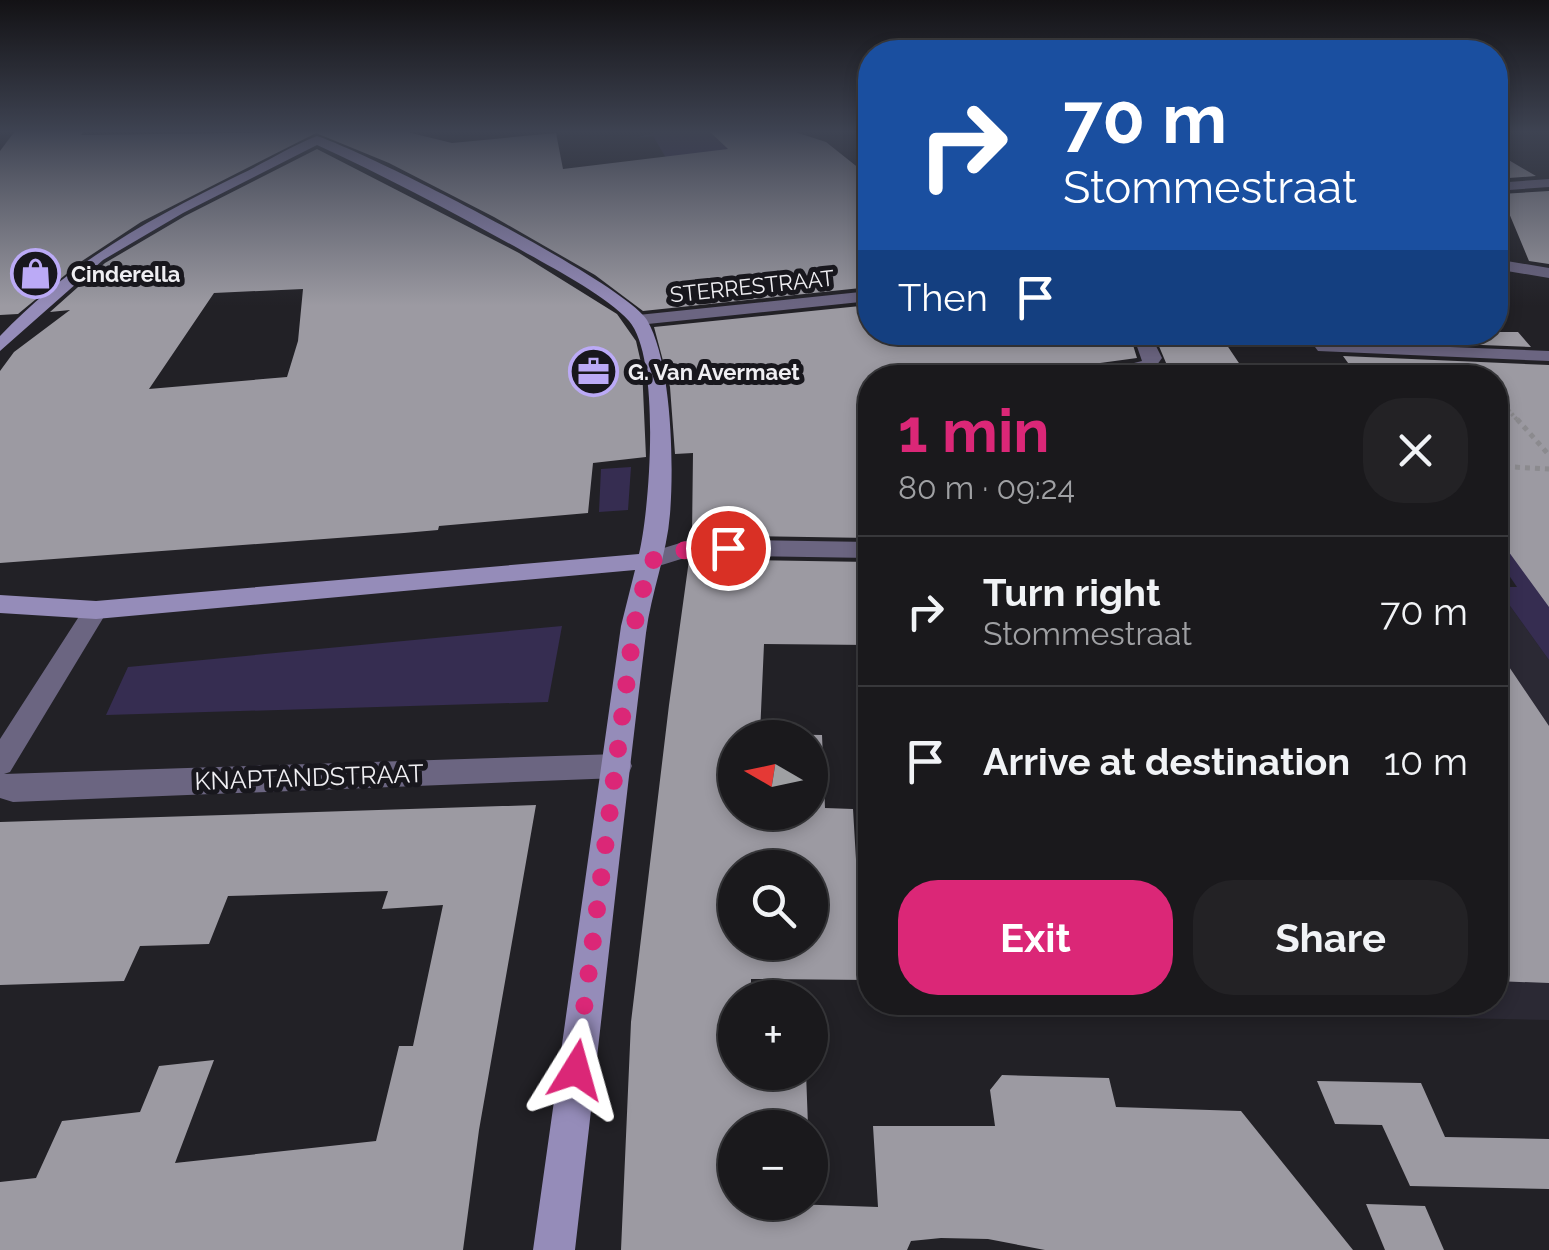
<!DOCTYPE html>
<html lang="en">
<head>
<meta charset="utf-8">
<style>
	body { margin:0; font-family:Raleway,sans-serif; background:#232225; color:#f1f3f6; height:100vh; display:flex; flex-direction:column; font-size:38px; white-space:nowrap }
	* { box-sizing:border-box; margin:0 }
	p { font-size:32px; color:#9fa0a3 }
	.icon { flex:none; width:55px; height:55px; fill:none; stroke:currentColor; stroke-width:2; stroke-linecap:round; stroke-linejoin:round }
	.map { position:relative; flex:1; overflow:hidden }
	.drawer { position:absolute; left:858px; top:365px; width:650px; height:650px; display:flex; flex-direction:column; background:#1a191c; border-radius:40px; box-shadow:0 5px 15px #0003,0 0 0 2px #38383b }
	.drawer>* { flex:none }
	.hud { position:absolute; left:858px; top:40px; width:650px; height:305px; border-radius:40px; box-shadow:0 5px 15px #0003,0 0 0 2px #38383b; background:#1a4fa0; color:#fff; overflow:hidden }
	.needle { width:65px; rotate:279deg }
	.tools { position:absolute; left:718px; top:720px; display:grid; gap:20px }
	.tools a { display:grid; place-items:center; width:110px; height:110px; border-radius:50%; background:#1a191c; box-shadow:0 5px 15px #0003,0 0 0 2px #38383b; font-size:50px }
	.pin { position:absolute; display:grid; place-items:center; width:85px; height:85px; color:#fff; margin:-42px; border:5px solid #fff; border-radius:50%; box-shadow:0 2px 10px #0007 }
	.me { position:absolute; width:110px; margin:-55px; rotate:8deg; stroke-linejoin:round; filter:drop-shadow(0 0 8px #0008) }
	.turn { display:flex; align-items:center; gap:35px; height:210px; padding:0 40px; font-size:45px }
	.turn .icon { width:130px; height:130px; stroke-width:2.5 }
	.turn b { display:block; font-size:70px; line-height:85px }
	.then { display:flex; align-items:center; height:95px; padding:0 40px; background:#0003; gap:20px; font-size:38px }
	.round { display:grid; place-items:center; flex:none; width:105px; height:105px; border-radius:40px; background:#232225 }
	.headline { display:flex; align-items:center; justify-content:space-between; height:170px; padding:0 40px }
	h1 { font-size:60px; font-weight:700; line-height:75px; color:#db2777 }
	.cta { display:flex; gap:20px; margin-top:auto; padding:20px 40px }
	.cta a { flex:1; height:115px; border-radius:40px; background:#db2777; color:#fff; font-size:40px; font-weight:700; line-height:115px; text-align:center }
	.cta a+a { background:#232225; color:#f1f3f6 }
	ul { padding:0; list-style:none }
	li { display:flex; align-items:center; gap:30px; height:150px; padding:0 40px; border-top:2px solid #38383b }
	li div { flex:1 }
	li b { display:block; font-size:38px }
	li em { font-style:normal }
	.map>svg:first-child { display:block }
	.built { fill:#2b2934 }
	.green { fill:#362d51 }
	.building { fill:#9c9aa2; fill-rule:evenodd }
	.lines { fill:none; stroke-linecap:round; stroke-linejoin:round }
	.path-far1 { stroke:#8b8a8e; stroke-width:4; stroke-dasharray:2.5 2.5; stroke-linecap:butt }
	.path { stroke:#8b8a8e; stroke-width:5; stroke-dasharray:5 5; stroke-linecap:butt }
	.street { fill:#6b6581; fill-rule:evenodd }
	.secondary { fill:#958cb9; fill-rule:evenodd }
	.route { stroke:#db2777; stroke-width:18; stroke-dasharray:0 32.4 }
	.labels { text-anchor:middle; stroke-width:10; stroke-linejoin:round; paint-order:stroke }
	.far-poi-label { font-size:22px; font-weight:bold; fill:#efeef2; stroke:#18171d; text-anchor:start }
	.far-street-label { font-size:22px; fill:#efeef2; stroke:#18171d }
	.street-label { font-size:25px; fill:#efeef2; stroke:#18171d }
</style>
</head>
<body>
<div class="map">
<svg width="1549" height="1250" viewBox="0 0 1549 1250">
	<rect width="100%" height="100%" fill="#222126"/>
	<path class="built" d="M1495 585 1549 660V1020L1411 1017 1405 1003 1495 1002Z"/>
	<path class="green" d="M659 131H709L759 179 672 168 653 136 636 138Z
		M631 467 628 510 599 512 601 469Z
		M1495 531 1549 579V660L1495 585V575L1503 587H1517L1495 555Z
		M562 626 548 702 106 715 128 667Z"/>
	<path class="building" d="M15 131H84L81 135 403 131 452 143 556 133 563 169 728 149 709 131H792L826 142 870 177V287L643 311 595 275 494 217 389 163 316 133 141 222 82 261 18 314 0 315V151Z
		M317 149 519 253 617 314 636 341 642 367 646 457 593 463 588 513 439 526 438 530 404 533 0 563V371L14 352 70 310 50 312 105 263 185 216ZM303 289 298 341 287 377 149 389 214 293Z
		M1495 152 1536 176 1495 179Z
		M1549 191V264L1529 261 1501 194Z
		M870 305V332H1129L1137 358 1041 371 1045 378H1000L996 369 870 378V538L692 535 693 453 675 454 670 387 654 327Z
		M1153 332H1218L1245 372 1169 370Z
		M1327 332H1518L1531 347 1331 339Z
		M1343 356 1549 365V607L1495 533V378H1372L1356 374Z
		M695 559 870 562V645L764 644 760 734 822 735 825 808 853 809 860 927H870V980L751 979V998H735V1072H806L808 1126 735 1128V1202L878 1207 873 1126H995L990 1090 1002 1075 1109 1078 1116 1107 1241 1111 1353 1250H1045L988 1239 941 1238 911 1241 907 1250H621L631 1022 669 705 689 560ZM735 738H810V812H735ZM735 868H810V942H735Z
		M1495 646 1549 726V983L1495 981Z
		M536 805 479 1130 463 1250H0V1182L36 1178 62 1121 140 1112 159 1066 214 1060 175 1163 376 1141 399 1046H413L443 905 382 909 388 891 228 896 209 944 140 946 124 981 0 985V822Z
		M1317 1081 1421 1083 1445 1137 1549 1139V1189L1410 1186 1382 1125 1335 1124Z
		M1366 1204 1425 1206 1444 1250H1385Z"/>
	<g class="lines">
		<path class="path-far1" d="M1495 395 1519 422"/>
		<path class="path" d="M1517 419 1549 455
			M1495 466 1549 469
			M1495 565 1501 574"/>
		<path class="street" d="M1549 179V187L1495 191V183Z
			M1495 259 1549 268V278L1495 269Z
			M870 291V301L638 325 630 320 638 315Z
			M1132 332H1149L1162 358 1154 369 1113 378H1074L1142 361Z
			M1324 342 1549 351V361L1318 351 1315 347Z
			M693 539 870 542V558L694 555 649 569 637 561 641 555Z
			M96 601 108 610 10 772 4 774 618 754 628 757 632 766 628 775 618 778 13 802 0 798V739L87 604Z"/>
		<path class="secondary" d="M317 136C369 153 623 282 647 320 672 363 674 465 670 514 667 554 651 593 646 633 621 838 599 1044 575 1250H533L621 626 635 570 96 619 0 613V595L96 601 639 554C650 508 661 358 629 321 607 296 551 267 521 250 454 213 387 177 317 145L183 213 103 260 0 351V336C72 261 149 219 241 174 266 162 291 146 317 136Z"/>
	</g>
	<linearGradient id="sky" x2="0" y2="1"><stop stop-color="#131215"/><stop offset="0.43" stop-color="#3e4352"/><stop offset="1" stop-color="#3e4352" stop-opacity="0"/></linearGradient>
	<rect width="1549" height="306" fill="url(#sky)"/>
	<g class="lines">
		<path class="route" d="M576 1070 634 626 650 561 692 548H728"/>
	</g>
	<defs>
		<symbol id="shop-ring" viewBox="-11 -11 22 22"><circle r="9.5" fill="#18171d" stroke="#bbaaf6" stroke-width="1.5"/><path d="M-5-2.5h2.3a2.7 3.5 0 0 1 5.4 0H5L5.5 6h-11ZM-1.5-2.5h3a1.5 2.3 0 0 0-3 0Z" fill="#bbaaf6"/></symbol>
		<symbol id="office-ring" viewBox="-11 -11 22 22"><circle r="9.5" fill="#18171d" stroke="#bbaaf6" stroke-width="1.5"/><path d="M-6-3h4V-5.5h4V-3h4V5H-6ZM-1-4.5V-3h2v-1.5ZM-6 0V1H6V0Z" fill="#bbaaf6"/></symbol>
	</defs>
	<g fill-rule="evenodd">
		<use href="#shop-ring" x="8" y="246" width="55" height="55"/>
		<use href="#office-ring" x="566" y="344" width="55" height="55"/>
	</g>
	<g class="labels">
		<g class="far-poi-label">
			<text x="71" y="282">Cinderella</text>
			<text x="628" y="380">G. Van Avermaet</text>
		</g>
		<g class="far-street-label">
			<text transform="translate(752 286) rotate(-6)" y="8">STERRESTRAAT</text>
		</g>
		<g class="street-label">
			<text transform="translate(309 777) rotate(-2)" y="9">KNAPTANDSTRAAT</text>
		</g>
	</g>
</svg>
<div class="tools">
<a><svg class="needle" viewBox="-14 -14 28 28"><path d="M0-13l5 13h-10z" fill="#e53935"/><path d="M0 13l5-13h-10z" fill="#9fa0a3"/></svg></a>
<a><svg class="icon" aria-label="search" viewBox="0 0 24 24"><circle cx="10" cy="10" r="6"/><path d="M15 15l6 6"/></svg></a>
<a>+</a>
<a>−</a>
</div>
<div class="pin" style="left:728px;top:548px;background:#d93025"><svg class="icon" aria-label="arrive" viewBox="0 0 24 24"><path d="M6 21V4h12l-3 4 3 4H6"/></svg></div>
<svg class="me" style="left:576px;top:1070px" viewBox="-20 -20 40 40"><path d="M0-17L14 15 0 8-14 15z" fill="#db2777" stroke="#fff" stroke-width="4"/></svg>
<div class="hud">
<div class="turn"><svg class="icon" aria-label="right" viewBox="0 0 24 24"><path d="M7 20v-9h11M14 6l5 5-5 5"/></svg><div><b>70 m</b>Stommestraat</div></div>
<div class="then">Then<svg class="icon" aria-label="arrive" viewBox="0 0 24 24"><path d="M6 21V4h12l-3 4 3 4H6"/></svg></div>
</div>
<section class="drawer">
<div class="headline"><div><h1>1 min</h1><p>80 m · 09:24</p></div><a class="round"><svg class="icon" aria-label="close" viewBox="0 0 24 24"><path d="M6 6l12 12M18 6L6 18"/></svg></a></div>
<ul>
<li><svg class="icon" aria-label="right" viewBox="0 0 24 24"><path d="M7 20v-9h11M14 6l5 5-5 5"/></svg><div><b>Turn right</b><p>Stommestraat</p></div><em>70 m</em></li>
<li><svg class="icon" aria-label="arrive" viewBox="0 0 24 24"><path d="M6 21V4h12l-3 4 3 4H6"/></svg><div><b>Arrive at destination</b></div><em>10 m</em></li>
</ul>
<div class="cta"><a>Exit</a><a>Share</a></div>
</section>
</div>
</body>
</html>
